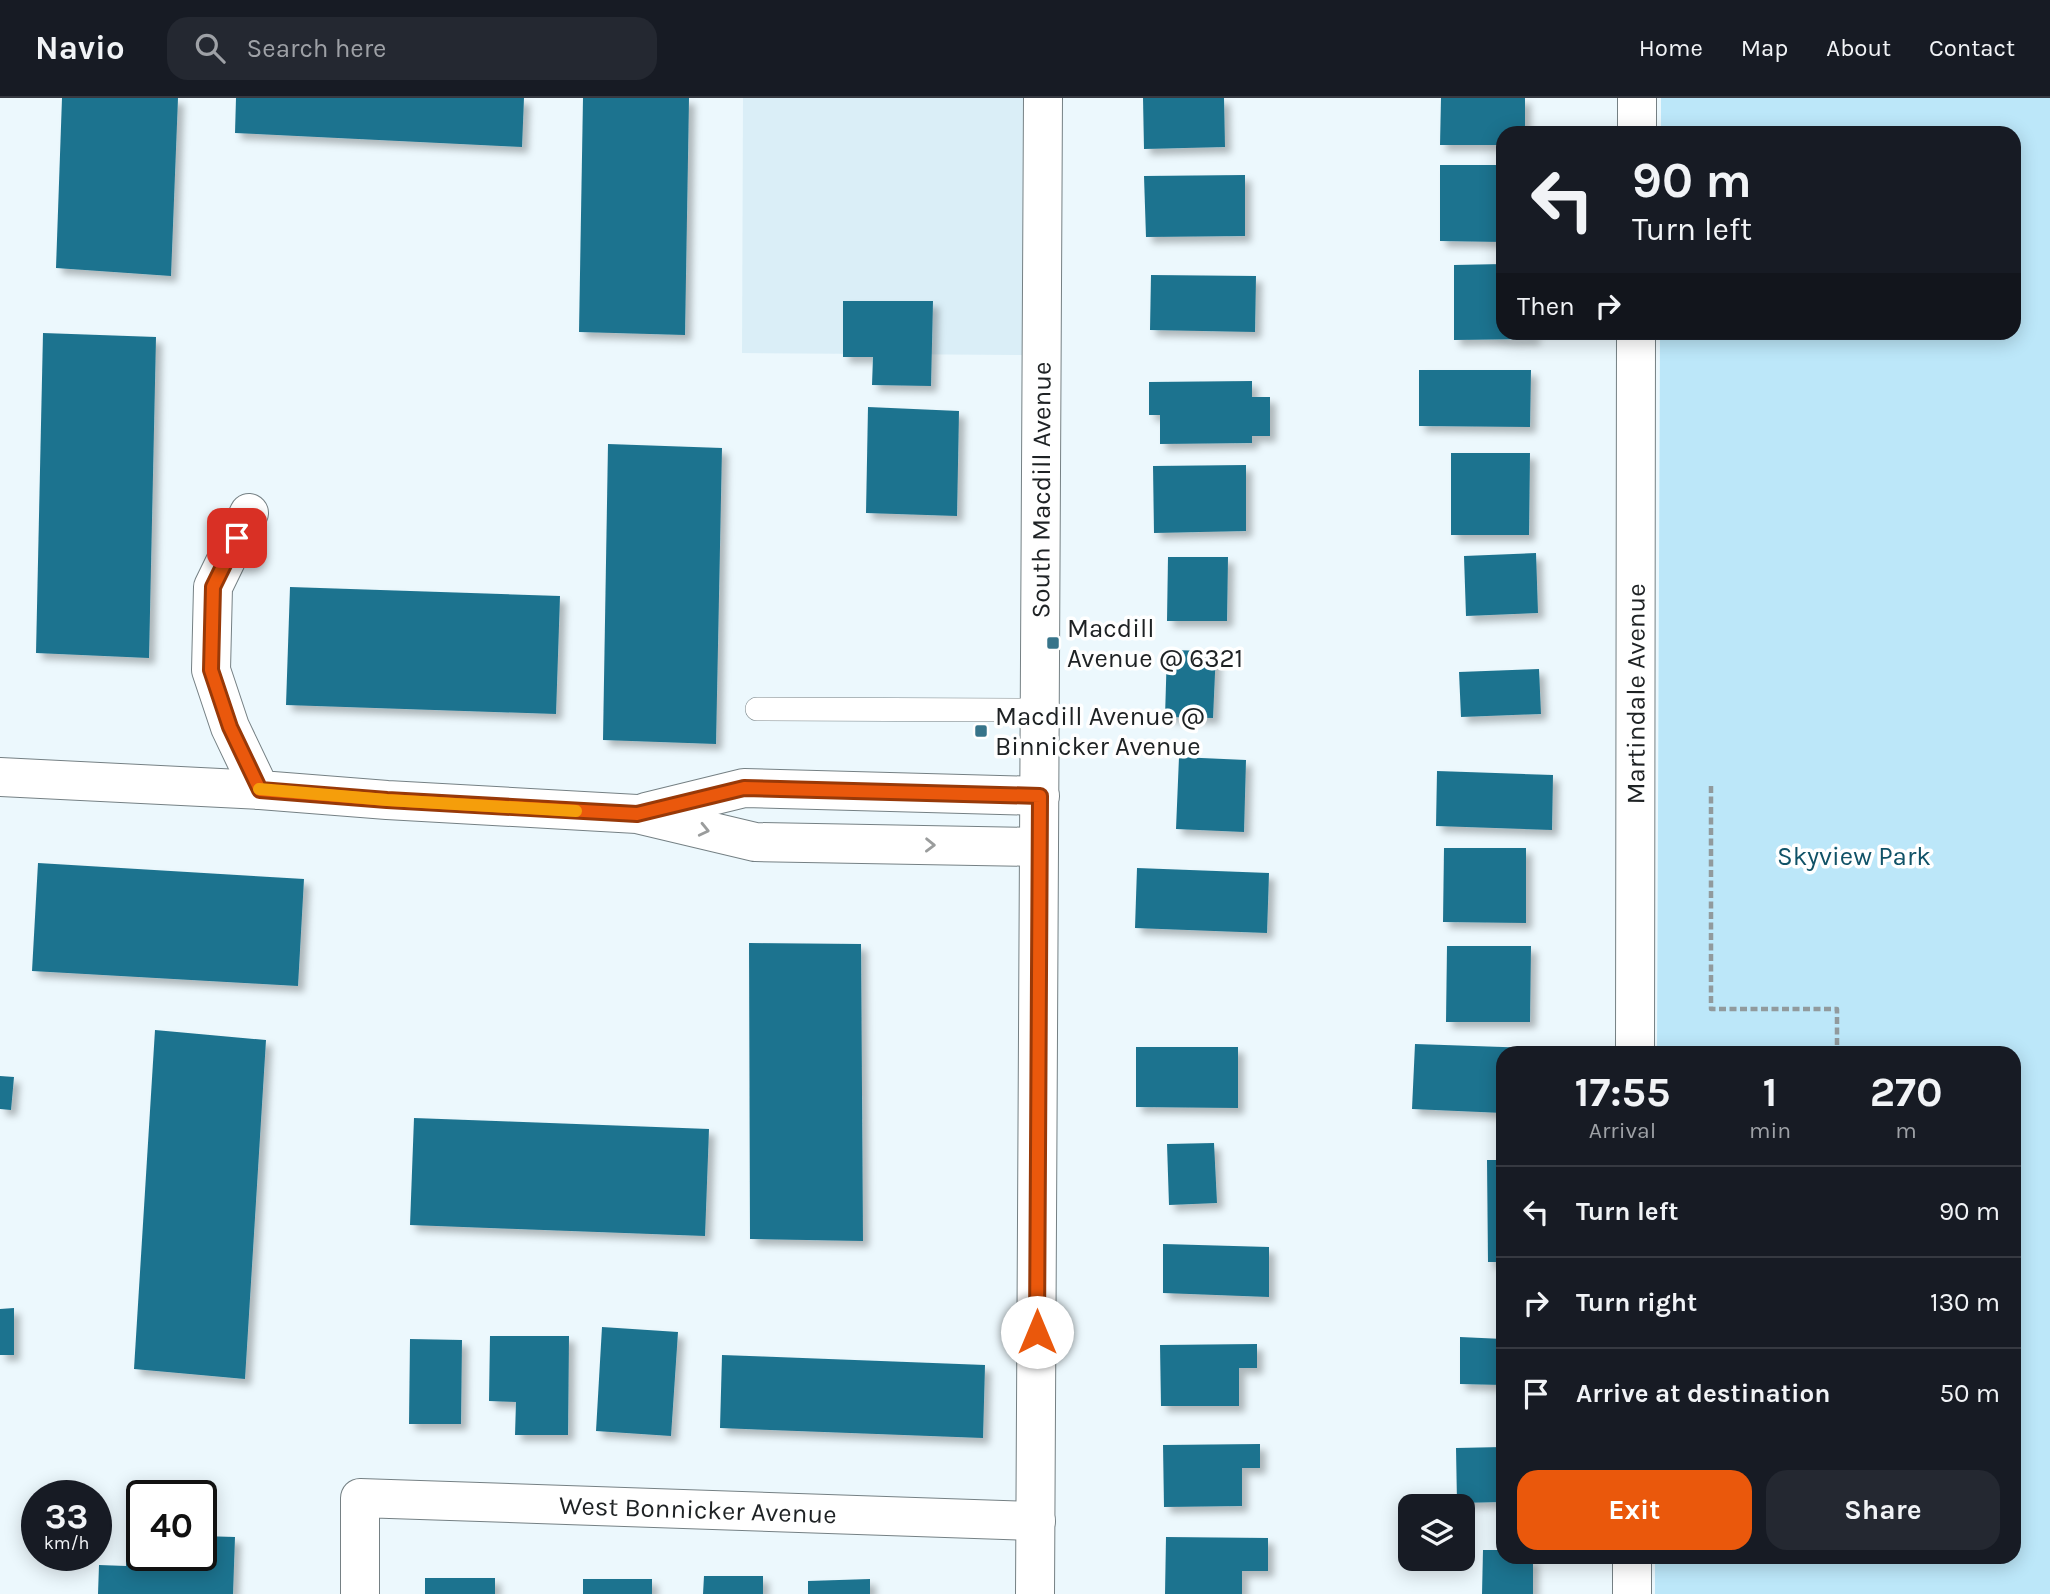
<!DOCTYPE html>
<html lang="en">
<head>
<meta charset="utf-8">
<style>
	body { margin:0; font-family:Karla,sans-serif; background:#242831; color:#f1f3f6; height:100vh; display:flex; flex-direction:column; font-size:26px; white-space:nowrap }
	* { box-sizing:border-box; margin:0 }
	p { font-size:23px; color:#9ea1a6 }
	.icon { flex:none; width:38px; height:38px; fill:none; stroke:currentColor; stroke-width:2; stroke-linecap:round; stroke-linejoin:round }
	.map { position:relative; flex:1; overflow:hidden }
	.side { position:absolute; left:1496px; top:948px; width:525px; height:518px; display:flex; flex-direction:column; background:#171b24; border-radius:21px; box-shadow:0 4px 18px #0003 }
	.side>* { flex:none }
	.hud { position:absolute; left:1496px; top:28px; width:525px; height:214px; border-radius:21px; box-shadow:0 4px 18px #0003; background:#171b24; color:#f1f3f6; overflow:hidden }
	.buttons { position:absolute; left:1398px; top:1396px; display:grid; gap:14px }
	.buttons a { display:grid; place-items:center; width:77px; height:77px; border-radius:14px; background:#171b24; box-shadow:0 4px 18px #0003; font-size:35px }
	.speed { position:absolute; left:21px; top:1382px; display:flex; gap:14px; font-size:35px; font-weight:700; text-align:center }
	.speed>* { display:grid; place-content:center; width:91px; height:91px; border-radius:50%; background:#171b24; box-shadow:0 4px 18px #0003; line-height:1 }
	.speed small { font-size:18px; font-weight:400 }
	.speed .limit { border:4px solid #111; border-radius:10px; background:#fff; color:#111 }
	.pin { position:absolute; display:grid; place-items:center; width:60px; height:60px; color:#fff; margin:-30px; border-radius:14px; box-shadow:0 4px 10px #0006 }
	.me { position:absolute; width:77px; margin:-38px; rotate:0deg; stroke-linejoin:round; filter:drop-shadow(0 0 5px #0008) }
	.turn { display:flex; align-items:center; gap:24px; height:147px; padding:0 21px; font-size:32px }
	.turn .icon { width:91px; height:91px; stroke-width:2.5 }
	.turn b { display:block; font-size:49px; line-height:60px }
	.then { display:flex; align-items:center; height:66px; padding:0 21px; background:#0003; gap:14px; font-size:26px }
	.eta { display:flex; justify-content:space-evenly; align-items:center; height:119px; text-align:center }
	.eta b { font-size:42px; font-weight:700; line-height:49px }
	.primary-button { display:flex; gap:14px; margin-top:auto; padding:14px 21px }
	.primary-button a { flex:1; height:80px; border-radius:21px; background:#ea580c; color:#fff; font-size:28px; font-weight:700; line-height:80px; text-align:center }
	.primary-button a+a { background:#242831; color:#f1f3f6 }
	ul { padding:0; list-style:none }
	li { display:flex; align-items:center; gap:21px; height:91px; padding:0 21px; border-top:2px solid #363941 }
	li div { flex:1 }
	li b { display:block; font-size:26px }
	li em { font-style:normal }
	header { display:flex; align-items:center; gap:42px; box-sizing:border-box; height:98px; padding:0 35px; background:#171b24; border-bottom:2px solid #363941 }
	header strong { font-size:33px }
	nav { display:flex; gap:38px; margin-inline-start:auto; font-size:24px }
	.search { width:490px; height:63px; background:#242831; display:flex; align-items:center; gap:18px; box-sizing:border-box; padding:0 24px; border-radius:21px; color:#9ea1a6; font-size:26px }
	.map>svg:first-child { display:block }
	.built { fill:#daeef7 }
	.green { fill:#bce7f9 }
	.building { fill:#1d738f; filter:url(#shadow) }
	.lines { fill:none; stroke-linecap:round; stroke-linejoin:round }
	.service-casing { stroke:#758084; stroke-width:24 }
	.minor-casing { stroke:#758084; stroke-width:40 }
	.tertiary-casing { stroke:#758084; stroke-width:40 }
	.path { stroke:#919a9d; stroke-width:4.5; stroke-dasharray:7 3.5; stroke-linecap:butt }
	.service { stroke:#fff; stroke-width:23 }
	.minor { stroke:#fff; stroke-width:38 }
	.tertiary { stroke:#fff; stroke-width:38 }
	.oneway { stroke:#9a9c9c }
	.route-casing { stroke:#983908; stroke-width:18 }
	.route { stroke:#ea580c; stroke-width:12 }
	.slow { stroke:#f59e0b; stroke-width:12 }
	.poi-dot { fill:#37748a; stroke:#fff; stroke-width:2.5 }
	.labels { text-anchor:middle; stroke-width:7; stroke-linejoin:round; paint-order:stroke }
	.street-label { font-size:26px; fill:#1e2224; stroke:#fff }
	.poi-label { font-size:26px; fill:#1e2224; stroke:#fff; text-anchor:start }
	.park-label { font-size:26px; fill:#105267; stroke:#fff }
</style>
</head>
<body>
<header>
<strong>Navio</strong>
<div class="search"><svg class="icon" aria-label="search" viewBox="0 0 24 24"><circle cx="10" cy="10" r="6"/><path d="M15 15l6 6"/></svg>Search here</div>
<nav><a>Home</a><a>Map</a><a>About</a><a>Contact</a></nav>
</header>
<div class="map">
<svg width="2050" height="1496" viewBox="0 0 2050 1496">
	<defs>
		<filter id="shadow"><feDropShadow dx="6" dy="6" stdDeviation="3.5" flood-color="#0004"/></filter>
	</defs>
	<rect width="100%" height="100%" fill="#ecf8fd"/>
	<path class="built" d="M743 0H1023L1022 257 742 255Z"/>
	<path class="green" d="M1661 0H2050V1496H1655V1460H2014V956L1657 955 1660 235 2014 234V35H1661Z"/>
	<path class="building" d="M62 0H178L171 178 56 170Z
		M236 0H524L522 49 235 35Z
		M583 0H689L685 237 579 234Z
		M1143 0H1224L1225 49 1144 51Z
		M1441 0H1525V35H1503V47H1440Z
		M1440 67H1503V144L1440 143Z
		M1245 77V138L1146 139 1144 78Z
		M1503 166V234H1534V241L1454 242V167Z
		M1151 177 1256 178 1255 234 1150 232Z
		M843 203H933L931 288 872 287 873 259H843Z
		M43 235 156 239 149 560 36 555Z
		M1419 272H1531L1530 329 1419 328Z
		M1252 283V299H1270V338H1252V345L1160 346V317H1149V284Z
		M868 309 959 313 957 418 866 415Z
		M608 346 722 350 716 646 603 642Z
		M1451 355H1530L1529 437H1451Z
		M1246 367V433L1154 435 1153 368Z
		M1536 455 1538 515 1466 518 1464 458Z
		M1168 459H1228L1227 523H1167Z
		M290 489 560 498 556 616 286 607Z
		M1167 552 1216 553 1213 620 1165 619Z
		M1539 571 1541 616 1461 619 1459 574Z
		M1179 659 1246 662 1244 734 1176 731Z
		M1437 673 1553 677 1552 732 1436 728Z
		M1444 750H1526V825L1443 824Z
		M38 765 304 781 298 888 32 873Z
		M1137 770 1269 775 1267 835 1135 830Z
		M749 845 861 846 863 1143 750 1141Z
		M1447 848H1531L1530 924H1446Z
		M155 932 266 942 245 1281 134 1271Z
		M1415 946 1533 950 1532 956H1503V1015L1412 1011Z
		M1136 949H1238V1010L1136 1009Z
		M0 978 14 979 11 1012 0 1011Z
		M414 1020 709 1031 705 1138 410 1127Z
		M1214 1045 1217 1105 1169 1107 1167 1046Z
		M1487 1062H1503V1164H1488Z
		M1163 1146 1269 1149V1199L1163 1195Z
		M14 1210V1257H0V1211Z
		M602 1229 678 1234 671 1338 596 1333Z
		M490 1238H569L568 1337H515L516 1304 489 1303Z
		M1460 1239 1503 1241V1287L1460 1286Z
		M410 1241 462 1242 461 1326H409Z
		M1257 1246V1270H1239V1308H1161L1160 1247Z
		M722 1257 985 1267 983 1340 720 1330Z
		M1260 1346V1370H1242V1408L1164 1409 1163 1347Z
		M1503 1349V1404L1457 1405 1456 1350Z
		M127 1435 142 1436V1458H201V1438L235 1439 233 1496H98L99 1467 126 1468Z
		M1166 1439 1268 1440V1473H1242V1496H1165Z
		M1483 1452H1503V1460H1533V1496H1482Z
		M704 1478H763V1496H703Z
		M425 1480H495V1496H425Z
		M583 1481H652V1496H583Z
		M870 1481V1496H808V1483Z"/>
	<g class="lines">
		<defs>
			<path id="service" d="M757 611 1040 612"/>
			<g id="minor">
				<path d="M1637 35V0"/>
				<path d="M249 415 213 489 211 572 230 629 260 692 387 702 637 716 755 744 1039 749"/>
				<path d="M0 679 260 692"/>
				<path d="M646 714 744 690 1040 698"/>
				<path id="s1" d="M1635 956 1636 234"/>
				<path id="s2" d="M360 1496V1400L1036 1423"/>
				<path d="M1632 1496V1460"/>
			</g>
			<g id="tertiary">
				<path id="s3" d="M1035 1496 1043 0"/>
			</g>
		</defs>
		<use href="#service" class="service-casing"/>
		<use href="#minor" class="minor-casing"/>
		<use href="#tertiary" class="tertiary-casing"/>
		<path class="path" d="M1711 688V911H1837V956"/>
		<use href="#service" class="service"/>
		<use href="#minor" class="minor"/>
		<use href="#tertiary" class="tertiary"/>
	</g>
	<defs><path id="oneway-chevron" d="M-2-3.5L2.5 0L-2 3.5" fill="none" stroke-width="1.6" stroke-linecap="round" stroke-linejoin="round" transform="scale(1.75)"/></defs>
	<g class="oneway">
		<use href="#oneway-chevron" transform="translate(704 732) rotate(13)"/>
		<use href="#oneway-chevron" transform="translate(930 747) rotate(1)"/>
	</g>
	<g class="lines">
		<defs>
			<path id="route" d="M237 440 213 489 211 572 230 629 260 692 387 702 637 716 744 690 1040 698 1037 1234"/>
		</defs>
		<use href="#route" class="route-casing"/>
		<use href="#route" class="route"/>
		<path class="slow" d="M259 691 387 702 576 713"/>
	</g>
	<g class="poi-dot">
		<rect x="1046" y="538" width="14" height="14" rx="3.5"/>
		<rect x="974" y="626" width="14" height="14" rx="3.5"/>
	</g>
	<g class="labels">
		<g class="street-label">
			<text dy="9" stroke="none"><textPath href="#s3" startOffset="1104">South Macdill Avenue</textPath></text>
			<text dy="9" stroke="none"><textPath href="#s1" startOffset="360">Martindale Avenue</textPath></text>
			<text dy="9" stroke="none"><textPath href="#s2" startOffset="434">West Bonnicker Avenue</textPath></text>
		</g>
		<g class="poi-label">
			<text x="1067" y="539">Macdill<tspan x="1067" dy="30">Avenue @ 6321</tspan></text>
			<text x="995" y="627">Macdill Avenue @<tspan x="995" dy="30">Binnicker Avenue</tspan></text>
		</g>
		<g class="park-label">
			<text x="1854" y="767">Skyview Park</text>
		</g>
	</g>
</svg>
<div class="buttons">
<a><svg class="icon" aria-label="layers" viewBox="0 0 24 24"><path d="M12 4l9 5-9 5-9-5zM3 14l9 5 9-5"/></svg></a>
</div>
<div class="speed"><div>33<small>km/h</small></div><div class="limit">40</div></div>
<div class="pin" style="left:237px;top:440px;background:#d93025"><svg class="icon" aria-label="arrive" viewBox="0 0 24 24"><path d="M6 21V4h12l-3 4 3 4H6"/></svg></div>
<svg class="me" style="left:1037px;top:1234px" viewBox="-20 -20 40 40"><circle r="19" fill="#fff"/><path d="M0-13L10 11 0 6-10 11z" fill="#ea580c"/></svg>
<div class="hud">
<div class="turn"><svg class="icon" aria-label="left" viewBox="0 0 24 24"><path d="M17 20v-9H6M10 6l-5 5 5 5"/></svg><div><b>90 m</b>Turn left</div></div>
<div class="then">Then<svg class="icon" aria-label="right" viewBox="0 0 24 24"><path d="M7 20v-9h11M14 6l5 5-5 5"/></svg></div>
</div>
<section class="side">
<div class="eta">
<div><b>17:55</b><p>Arrival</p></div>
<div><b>1</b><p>min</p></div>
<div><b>270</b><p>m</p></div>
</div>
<ul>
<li><svg class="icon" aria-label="left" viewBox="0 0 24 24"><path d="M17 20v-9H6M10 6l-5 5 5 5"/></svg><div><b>Turn left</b></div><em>90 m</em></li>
<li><svg class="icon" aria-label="right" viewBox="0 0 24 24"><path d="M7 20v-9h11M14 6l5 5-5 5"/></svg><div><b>Turn right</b></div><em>130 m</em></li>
<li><svg class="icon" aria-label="arrive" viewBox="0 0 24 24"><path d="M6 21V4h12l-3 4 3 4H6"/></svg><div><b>Arrive at destination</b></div><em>50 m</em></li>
</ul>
<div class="primary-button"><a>Exit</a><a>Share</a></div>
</section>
</div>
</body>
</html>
